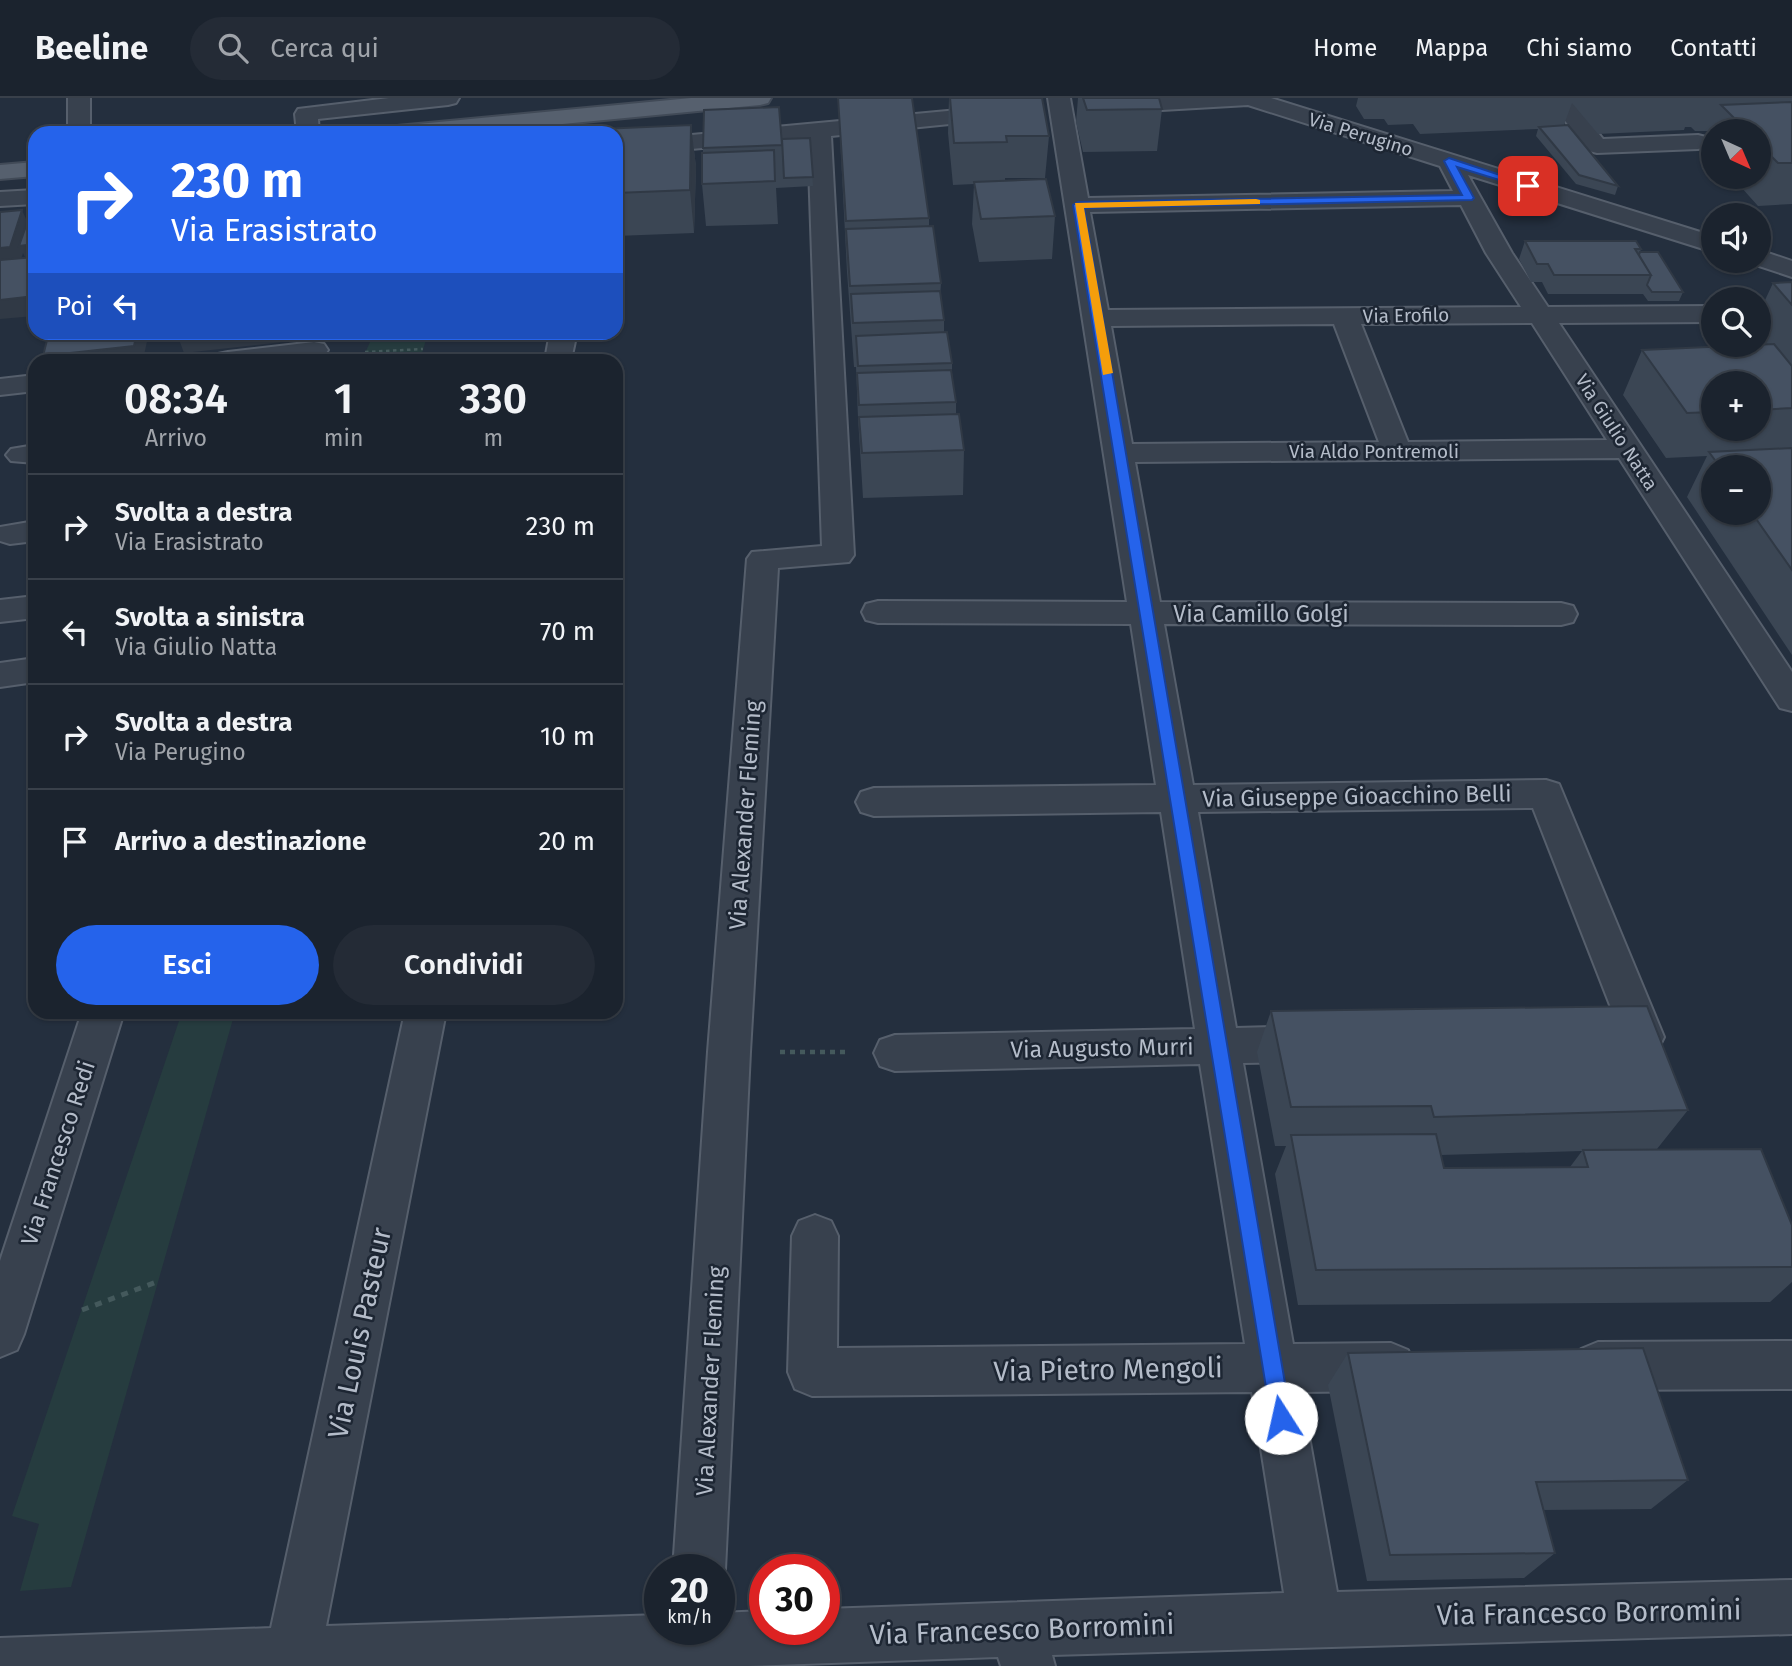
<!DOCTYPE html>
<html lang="it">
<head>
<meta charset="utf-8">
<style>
	body { margin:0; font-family:"Fira Sans",sans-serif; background:#242b36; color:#f1f3f6; height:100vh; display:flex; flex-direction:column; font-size:26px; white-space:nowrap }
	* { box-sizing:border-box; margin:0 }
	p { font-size:23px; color:#a0a4aa }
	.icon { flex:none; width:38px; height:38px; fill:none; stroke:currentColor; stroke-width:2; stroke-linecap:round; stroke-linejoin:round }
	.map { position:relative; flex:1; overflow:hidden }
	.sheet { position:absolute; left:28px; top:256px; width:595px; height:665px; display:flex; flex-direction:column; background:#1b232e; border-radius:21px; box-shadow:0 2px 5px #0004,0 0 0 2px #39404a }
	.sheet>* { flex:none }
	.banner { position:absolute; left:28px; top:28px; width:595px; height:214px; border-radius:21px; box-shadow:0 2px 5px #0004,0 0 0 2px #39404a; background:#2563eb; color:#fff; overflow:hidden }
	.needle { width:46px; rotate:136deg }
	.tools { position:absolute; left:1701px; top:21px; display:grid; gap:14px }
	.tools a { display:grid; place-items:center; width:70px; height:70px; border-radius:50%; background:#1b232e; box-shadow:0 2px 5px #0004,0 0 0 2px #39404a; font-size:35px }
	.speed { position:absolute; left:644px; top:1456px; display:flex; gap:14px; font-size:35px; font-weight:700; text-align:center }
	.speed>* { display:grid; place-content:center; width:91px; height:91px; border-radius:50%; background:#1b232e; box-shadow:0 2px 5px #0004,0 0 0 2px #39404a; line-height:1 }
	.speed small { font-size:18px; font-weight:400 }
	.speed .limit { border:10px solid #d22; background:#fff; color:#111 }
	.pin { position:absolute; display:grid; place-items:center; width:60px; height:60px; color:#fff; margin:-30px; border-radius:14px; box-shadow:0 4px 10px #0006 }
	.me { position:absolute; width:77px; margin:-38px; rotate:350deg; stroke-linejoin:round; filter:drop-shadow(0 0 5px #0008) }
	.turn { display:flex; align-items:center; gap:24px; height:147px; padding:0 28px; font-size:32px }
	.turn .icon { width:91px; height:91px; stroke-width:2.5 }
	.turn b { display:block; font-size:49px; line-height:60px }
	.then { display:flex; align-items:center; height:66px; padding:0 28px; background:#0003; gap:14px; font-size:26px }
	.eta { display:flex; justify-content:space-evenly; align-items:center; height:119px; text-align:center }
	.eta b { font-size:42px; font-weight:600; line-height:49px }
	.primary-button { display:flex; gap:14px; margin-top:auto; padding:14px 28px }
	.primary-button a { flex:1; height:80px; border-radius:42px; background:#2563eb; color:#fff; font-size:28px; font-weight:600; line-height:80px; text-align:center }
	.primary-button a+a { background:#242b36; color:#f1f3f6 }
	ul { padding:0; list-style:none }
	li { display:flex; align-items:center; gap:21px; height:105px; padding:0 28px; border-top:2px solid #39404a }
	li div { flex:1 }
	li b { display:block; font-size:26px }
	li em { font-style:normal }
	header { display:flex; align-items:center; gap:42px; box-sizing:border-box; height:98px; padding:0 35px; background:#1b232e; border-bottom:2px solid #39404a }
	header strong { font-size:33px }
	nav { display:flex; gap:38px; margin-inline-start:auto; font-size:24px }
	.search { width:490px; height:63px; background:#242b36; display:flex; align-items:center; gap:18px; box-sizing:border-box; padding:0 24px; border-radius:38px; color:#a0a4aa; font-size:26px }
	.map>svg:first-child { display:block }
	.green { fill:#263c3f }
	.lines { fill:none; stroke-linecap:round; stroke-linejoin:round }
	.minor-casing { stroke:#565f6c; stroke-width:4 }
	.major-casing { stroke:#414a57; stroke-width:4 }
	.path-far2 { stroke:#44595c; stroke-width:2.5; stroke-dasharray:3.5 3.5; stroke-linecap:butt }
	.path-far1 { stroke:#44595c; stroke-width:4.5; stroke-dasharray:5 5; stroke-linecap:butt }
	.path { stroke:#44595c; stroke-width:5; stroke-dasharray:7 7; stroke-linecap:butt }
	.minor { fill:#38414e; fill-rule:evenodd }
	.major { fill:#56606e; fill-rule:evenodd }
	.wall { fill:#3b4654; fill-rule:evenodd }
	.shaded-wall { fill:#303945 }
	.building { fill:#455162; stroke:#303945; stroke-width:2 }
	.route { fill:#2563eb; stroke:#184099; stroke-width:2 }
	.slow { fill:#f59e0b }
	.labels { text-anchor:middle; stroke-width:5; stroke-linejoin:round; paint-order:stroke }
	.far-street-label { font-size:19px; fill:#b4bcc9; stroke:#1d2633 }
	.street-label { font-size:23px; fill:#b4bcc9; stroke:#1d2633 }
	.near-street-label { font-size:28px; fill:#b4bcc9; stroke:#1d2633 }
</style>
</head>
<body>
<header>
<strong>Beeline</strong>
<div class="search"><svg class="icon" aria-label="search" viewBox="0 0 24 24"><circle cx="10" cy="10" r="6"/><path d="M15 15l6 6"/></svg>Cerca qui</div>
<nav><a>Home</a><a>Mappa</a><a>Chi siamo</a><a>Contatti</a></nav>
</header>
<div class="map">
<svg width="1792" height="1568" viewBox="0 0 1792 1568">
	<rect width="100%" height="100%" fill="#242f3e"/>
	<path class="green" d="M374 235V234L428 235 420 262H362Z
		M182 914H235L71 1489 20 1493 39 1426 12 1418Z"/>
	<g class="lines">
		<defs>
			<path id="minor" d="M68 0H90V35H68Z
				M389 0H459L456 5 448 7 318 21 319 35H297L295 16 298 11Z
				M1048 0H1070L1088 100 1453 93 1440 68 1248 7 1110 15 1102 13 1099 8 1102 3 1134 0H1271L1713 138V154L1468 77 1512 155 1548 209 1713 208V224L1559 225 1792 574V613L1780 610 1619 360 1135 364 1160 504 1561 505 1573 508 1577 516 1573 524 1561 527 1164 526 1193 687 1546 682 1559 686 1664 939 1658 951C1640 958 1627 959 1609 952L1603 940 1609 928 1617 925 1533 710 1198 714 1236 930 1312 928 1327 933 1333 946 1327 959 1312 964 1243 965 1293 1246 1391 1245 1408 1252 1415 1269 1408 1286 1391 1293 1301 1294 1337 1494 1792 1482V1536L1052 1557 1055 1568H1001L998 1559 748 1568H0V1540L271 1530 405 914H446L326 1528 660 1517V1531H719V1515L765 1513V1531H824V1511L1284 1495 1252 1294 812 1298 795 1291 788 1274 792 1138 799 1123 815 1117 831 1123 838 1138 837 1250 1245 1246 1200 966 895 973 880 968 874 955 880 942 895 937 1195 931 1161 714 874 718 861 714 856 704 861 694 874 690 1156 687 1131 526 878 525 866 522 862 514 866 506 878 503 1127 504ZM1461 107 1486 155 1521 209 1108 212 1090 114ZM1532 225 1607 342 1408 344 1361 226ZM1334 226 1379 344 1132 346 1111 228Z
				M1547 0H1570L1603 41 1698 37 1706 39 1710 44 1706 49 1698 51 1597 55 1589 53Z
				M1001 8 1009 10 1012 15 1009 20 831 38 854 457 849 464 778 470 750 954 725 1472 719 1487V1472H673L708 954 747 461 752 454 822 448 808 40 616 58V44Z
				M35 92V106L0 108V94Z
				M1759 152 1792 163V179L1750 165 1748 163H1759Z
				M550 234H577L571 262H545Z
				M314 244 324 246 328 252 324 258 294 262H214L218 256 228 254Z
				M35 277V293L0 297V281Z
				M35 347V365L11 363 6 357 11 351Z
				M35 423V443L10 446 0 443V429Z
				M35 498V520L0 524V502Z
				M35 560V584L0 589V565Z
				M82 914H124L24 1236 17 1252 0 1259V1163Z
				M1792 1243V1291L1598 1292 1581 1285 1574 1268 1581 1251 1598 1244Z"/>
			<path id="major" d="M691 0H771L768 5 760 7 468 35H386L389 30 397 28Z
				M35 64V78L0 81V67Z"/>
		</defs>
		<use href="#minor" class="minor-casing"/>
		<use href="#major" class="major-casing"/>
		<path class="path-far2" d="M365 254 423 251"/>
		<path class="path-far1" d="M780 954H848"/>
		<path class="path" d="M82 1212 159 1183"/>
		<use href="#minor" class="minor"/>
		<use href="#major" class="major"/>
	</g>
	<path class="wall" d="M838 0 929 120V128L941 185 940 199 944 222V235L952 265V275L956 304V316L964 352 963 397 863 400 858 320 856 269H854L847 174Z
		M949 0H1042L1049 38 1045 80H1005V83L1055 118 1052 161 979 164 972 126 974 86 953 87 948 35Z
		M1078 0H1159L1162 11 1157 53 1083 54 1076 24Z
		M1358 0H1792V106L1758 108 1732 79H1759V33H1713V59L1704 48 1710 33H1695L1691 29H1685L1684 32 1598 36 1572 5 1564 27 1618 88 1615 97 1576 86 1536 38 1538 31 1420 36 1413 26 1388 27 1384 21H1364L1356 8Z
		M691 27 696 69 694 135 616 138V35Z
		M810 40 813 88 776 90 778 126 706 128 702 86 703 50 782 41Z
		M1525 143 1641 151 1640 154 1683 194 1679 203H1648L1643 196H1548L1542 184H1531L1519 161Z
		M1792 184V557L1687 399 1707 358 1666 360 1623 297 1642 252 1766 246 1759 237V215L1773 185ZM1713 285H1759V331H1713ZM1713 369H1759V415H1713Z
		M1271 913 1688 1012 1657 1051H1626L1792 1127V1184L1770 1204 1298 1207 1275 1076 1286 1048H1275L1257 954ZM1582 1053 1570 1069 1444 1070 1441 1057Z
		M1348 1255 1688 1382 1651 1411 1543 1412 1555 1455 1524 1480 1367 1483 1328 1287Z"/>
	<path class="shaded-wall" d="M691 27 696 69 694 135 690 92Z
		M22 112 30 130 35 146V165L28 166 23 155 19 167 0 169V150Z
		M35 198V218L0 221V202Z
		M137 234H149L143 262H45L43 258Z
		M192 234H293L292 243 184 255 177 236Z"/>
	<path class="building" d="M838 0H912L929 120 846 123Z
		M950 0H1042L1049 38H1006L1007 44 954 45Z
		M1083 0H1159L1162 11 1087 12Z
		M1791 4 1792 5V65H1778L1759 46V33H1747L1721 7Z
		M779 9 782 47 703 50 704 12Z
		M691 27 690 92 616 95V35H601V31Z
		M1568 27 1618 88 1579 77 1539 29Z
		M810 40 813 79 784 80 782 41Z
		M774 52 775 83 702 86V55Z
		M1046 81 1055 118 981 121 974 84Z
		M35 110V146L19 148 32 111Z
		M22 112 10 149 0 150V114Z
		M933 128 941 185 850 188 846 131Z
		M1525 143H1636L1641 151H1635L1651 177H1554L1548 166H1537Z
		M1640 154H1658L1683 194H1652L1647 187 1651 177 1639 157Z
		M35 159V198L0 202V162Z
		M1792 184V207L1773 185Z
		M940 193 944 222 853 225 851 196Z
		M49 234H137L134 248 43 258Z
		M947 234 952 265 858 268 856 238Z
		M1774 246 1792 268V310L1759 312V285H1713V314L1687 315 1642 252Z
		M951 272 956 304 859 307 857 275Z
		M959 316 964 352 862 355 859 319Z
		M1792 350V472L1752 415H1759V369H1720L1709 354Z
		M1647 908 1688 1012 1434 1019 1431 1008 1291 1009 1271 913Z
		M1436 1036 1444 1070 1588 1069 1583 1052 1761 1051 1792 1127V1169L1316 1172 1291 1037Z
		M1643 1250 1688 1382 1536 1384 1555 1455 1390 1457 1348 1255Z"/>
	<path class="route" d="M1449 60 1533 88 1525 90 1457 69 1474 100 1472 102 1084 110 1291 1320 1288 1327 1281 1330 1274 1327 1271 1320 1073 107 1078 104 1462 97 1444 63Z"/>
	<path class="slow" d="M1256 101 1260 102V106L1084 110 1113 275 1103 277 1075 105Z"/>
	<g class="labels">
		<g class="far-street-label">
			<text transform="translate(1361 36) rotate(17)" y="7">Via Perugino</text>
			<text transform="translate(1406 217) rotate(-1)" y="7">Via Erofilo</text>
			<text transform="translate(1617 334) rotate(57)" y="7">Via Giulio Natta</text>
			<text x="1374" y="360">Via Aldo Pontremoli</text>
		</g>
		<g class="street-label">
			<text x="1261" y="524">Via Camillo Golgi</text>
			<text transform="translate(1357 698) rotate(-1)" y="8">Via Giuseppe Gioacchino Belli</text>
			<text transform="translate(745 717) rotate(-86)" y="8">Via Alexander Fleming</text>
			<text transform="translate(1102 950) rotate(-1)" y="8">Via Augusto Murri</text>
			<text transform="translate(58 1055) rotate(-72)" y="8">Via Francesco Redi</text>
			<text transform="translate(710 1283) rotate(-87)" y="8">Via Alexander Fleming</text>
		</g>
		<g class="near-street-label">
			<text transform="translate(359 1235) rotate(-78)" y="10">Via Louis Pasteur</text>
			<text transform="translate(1108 1271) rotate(-1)" y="10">Via Pietro Mengoli</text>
			<text transform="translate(1589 1514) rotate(-1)" y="10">Via Francesco Borromini</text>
			<text transform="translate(1022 1531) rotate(-2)" y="10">Via Francesco Borromini</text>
		</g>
	</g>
</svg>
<div class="tools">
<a><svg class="needle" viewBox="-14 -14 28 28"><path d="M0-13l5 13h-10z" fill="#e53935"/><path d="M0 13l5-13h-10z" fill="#a0a4aa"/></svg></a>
<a><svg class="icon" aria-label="sound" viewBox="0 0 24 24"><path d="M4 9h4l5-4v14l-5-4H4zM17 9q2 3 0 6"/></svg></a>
<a><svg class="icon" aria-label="search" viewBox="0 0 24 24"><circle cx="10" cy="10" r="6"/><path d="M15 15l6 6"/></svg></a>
<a>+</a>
<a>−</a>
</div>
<div class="speed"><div>20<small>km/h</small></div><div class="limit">30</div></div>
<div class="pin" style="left:1528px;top:88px;background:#d93025"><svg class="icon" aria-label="arrive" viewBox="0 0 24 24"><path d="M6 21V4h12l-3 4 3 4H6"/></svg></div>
<svg class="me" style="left:1281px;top:1320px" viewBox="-20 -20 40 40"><circle r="19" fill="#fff"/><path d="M0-13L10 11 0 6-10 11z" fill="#2563eb"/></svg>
<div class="banner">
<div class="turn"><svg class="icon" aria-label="right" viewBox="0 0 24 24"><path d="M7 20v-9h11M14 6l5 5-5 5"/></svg><div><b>230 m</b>Via Erasistrato</div></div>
<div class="then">Poi<svg class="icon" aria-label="left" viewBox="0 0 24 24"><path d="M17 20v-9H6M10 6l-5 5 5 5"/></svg></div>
</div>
<section class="sheet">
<div class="eta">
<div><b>08:34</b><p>Arrivo</p></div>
<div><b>1</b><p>min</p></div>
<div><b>330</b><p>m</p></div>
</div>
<ul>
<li><svg class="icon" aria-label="right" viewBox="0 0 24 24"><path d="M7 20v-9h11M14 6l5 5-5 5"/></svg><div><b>Svolta a destra</b><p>Via Erasistrato</p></div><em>230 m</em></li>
<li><svg class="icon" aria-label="left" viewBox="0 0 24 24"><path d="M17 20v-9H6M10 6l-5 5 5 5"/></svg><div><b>Svolta a sinistra</b><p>Via Giulio Natta</p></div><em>70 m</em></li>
<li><svg class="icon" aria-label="right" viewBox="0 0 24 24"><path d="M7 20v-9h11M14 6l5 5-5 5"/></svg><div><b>Svolta a destra</b><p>Via Perugino</p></div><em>10 m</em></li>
<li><svg class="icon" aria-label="arrive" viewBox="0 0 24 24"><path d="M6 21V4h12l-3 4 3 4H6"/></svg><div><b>Arrivo a destinazione</b></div><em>20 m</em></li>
</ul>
<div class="primary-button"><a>Esci</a><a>Condividi</a></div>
</section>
</div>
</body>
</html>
